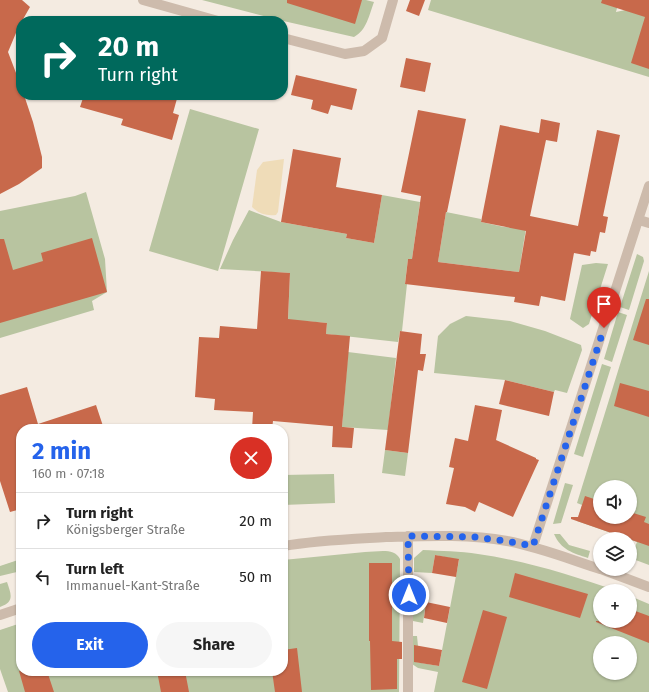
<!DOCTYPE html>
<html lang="en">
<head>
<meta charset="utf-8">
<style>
	body { margin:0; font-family:"Fira Sans",sans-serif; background:#f6f6f6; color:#222; height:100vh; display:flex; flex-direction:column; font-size:15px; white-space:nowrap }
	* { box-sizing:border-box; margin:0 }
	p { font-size:13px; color:#767676 }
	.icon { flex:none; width:22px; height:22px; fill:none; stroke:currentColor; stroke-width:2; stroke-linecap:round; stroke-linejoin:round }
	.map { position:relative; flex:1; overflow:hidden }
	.side { position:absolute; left:16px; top:424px; width:272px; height:252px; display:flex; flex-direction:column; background:#fff; border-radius:16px; box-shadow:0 1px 3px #0004 }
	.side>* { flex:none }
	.guide { position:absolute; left:16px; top:16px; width:272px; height:84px; border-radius:16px; box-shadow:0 1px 3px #0004; background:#00695c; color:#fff; overflow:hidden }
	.controls { position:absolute; left:593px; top:480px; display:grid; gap:8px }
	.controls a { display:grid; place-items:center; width:44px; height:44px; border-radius:50%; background:#fff; box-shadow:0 1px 3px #0004; font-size:20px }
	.pin { position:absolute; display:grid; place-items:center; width:34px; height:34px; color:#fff; margin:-41px -17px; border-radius:50% 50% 50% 0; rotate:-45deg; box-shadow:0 0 4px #0007 }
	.pin .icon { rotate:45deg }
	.me { position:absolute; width:44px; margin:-22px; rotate:0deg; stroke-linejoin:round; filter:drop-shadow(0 0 3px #0008) }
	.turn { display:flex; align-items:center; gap:14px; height:84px; padding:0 16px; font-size:18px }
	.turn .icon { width:52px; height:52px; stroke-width:2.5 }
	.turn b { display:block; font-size:28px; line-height:34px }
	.round { display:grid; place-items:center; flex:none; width:42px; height:42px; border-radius:21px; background:#f6f6f6 }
	.summary { display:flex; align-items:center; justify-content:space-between; height:68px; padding:0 16px }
	h1 { font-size:24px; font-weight:700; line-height:30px; color:#2563eb }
	.action { display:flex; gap:8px; margin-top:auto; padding:8px 16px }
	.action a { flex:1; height:46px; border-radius:24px; background:#2563eb; color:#fff; font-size:16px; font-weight:700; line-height:46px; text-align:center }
	.action a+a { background:#f6f6f6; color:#222 }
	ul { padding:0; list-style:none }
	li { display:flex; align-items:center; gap:12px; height:56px; padding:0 16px; border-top:1px solid #e0e0e0 }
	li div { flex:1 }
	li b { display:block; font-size:15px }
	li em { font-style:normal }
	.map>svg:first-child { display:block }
	.green { fill:#b8c4a0; fill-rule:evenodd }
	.sand { fill:#efdcb8 }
	.building { fill:#c8694b }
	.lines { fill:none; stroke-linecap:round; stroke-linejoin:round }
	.minor { stroke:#cdbbac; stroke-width:10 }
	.route { stroke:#2563eb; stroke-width:7; stroke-dasharray:0 12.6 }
</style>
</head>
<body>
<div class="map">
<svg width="649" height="692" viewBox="0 0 649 692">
	<rect width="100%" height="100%" fill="#f4ebe1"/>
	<path class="green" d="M202 0H366L374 2C369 15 367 30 354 37L279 20Z
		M431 0H619L616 12 649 5V77L428 10Z
		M190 109 259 129 218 271 149 251Z
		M86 192 105 259 107 292 92 301 94 310 0 338V211L75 196Z
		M382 195 420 202 412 259H408L405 283 407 284 402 331H400L398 342 326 334 327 323 304 321H288L290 273 220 269 233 240 249 210 281 222 347 234 346 238 374 243Z
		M446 212 481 219V222L504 227 526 228 519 272 438 262Z
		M637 254 643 257 644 261 629 310 620 307Z
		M596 263 608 264 589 324 583 328 570 319 582 265Z
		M649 271V565L633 559 632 554 637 542 577 521 582 505 577 503ZM600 487H630V517H600Z
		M618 312 627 315 612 362 604 359Z
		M466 316 510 321 545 331 581 345 582 350 567 393 555 390 554 392 505 380 434 373 438 336 450 324Z
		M348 352 396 358 388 430 342 427Z
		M602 364 611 367 583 457 574 454Z
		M385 450 408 453 405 476 382 473Z
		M334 474 335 503 283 505V475Z
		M565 483 573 485 561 523 553 524Z
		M554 534H560L569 545 590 551 588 558C573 553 561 550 554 534Z
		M423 550C441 551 460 551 478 554 526 561 571 575 617 591H600V621H630V596L649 604V692H434L438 672 418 668 412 664 413 636H417L418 646 416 662 439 666 459 560 435 555 432 573 414 572V558ZM600 643H630V673H600Z
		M365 552C377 552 394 547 400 559L399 692H8L0 669V630L21 623V671H283V560Z
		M21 559V571L0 576V566Z
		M7 582C11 594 15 602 0 607V584Z
		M426 602 423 623 413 621V603Z"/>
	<path class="sand" d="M284 159 278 212 276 215C266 216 259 214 252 207L257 170 263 162Z"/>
	<path class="building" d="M0 0H22L30 7 22 21H21L8 52 21 86V95H24L33 122 42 157V168L19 184 0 194Z
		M287 0H362L355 24 287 3Z
		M410 0H425L419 16 406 11Z
		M602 0H649V69L631 63 645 17 601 3Z
		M406 58 431 63 425 92 400 87Z
		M296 75 357 89 352 110 331 105 328 114 311 109 313 100 291 95Z
		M84 95H178L173 113 179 115 172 140 121 125 123 119 80 107Z
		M418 110 466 119 447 212H446L438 262 519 272 526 231 481 222 500 125 539 133 541 119 560 123 557 142 546 140 530 216 578 226 597 130 620 135 603 216 608 217 605 233 600 232 596 252 591 251 590 256 574 253 565 301 541 296 539 306 514 302 515 297 405 284 408 259H412L421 196 401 192Z
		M293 149 341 158 336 187 382 195 374 243 346 238 347 234 281 222Z
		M92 238 107 292 0 323V239H4L13 270 43 261 41 253Z
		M261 271 290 273 288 319 327 323 326 334 350 336 342 427 273 421 272 429H252L253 412 214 410 215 399 195 397 199 337 219 338 220 326 257 329Z
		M646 299H649V345L633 340Z
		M400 331 422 334 420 354H426L423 371 418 370 408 453 385 450Z
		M505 380 554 392 549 416 499 404Z
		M620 383 649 391V417L614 406Z
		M27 387 38 424 96 405 104 429H21V509L10 512 0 481V395Z
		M475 405 502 410 496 440 536 458V459L539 460 513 517 479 502 475 512 465 507 446 504 454 468 449 467 455 438 468 441Z
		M333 426 354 428 352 448 332 447Z
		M585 496 600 501V517H630V512L646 517 644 522 649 524V546L571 519V517H578Z
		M435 555 459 559 456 577 432 573Z
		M369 563H392V641L402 642V659H397V689L371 690 370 641H369Z
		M515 573 588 594 580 618 509 597Z
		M426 602 450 607 447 623 424 618Z
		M630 609 649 616V643L596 622V621H630Z
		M483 610 507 617 487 689 462 682Z
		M414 645 442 650 439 666 414 662Z
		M297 648 302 692H275L272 671H283V650Z
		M19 671H47L54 692H25Z
		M157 671H185L189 692H161Z"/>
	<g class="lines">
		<path class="minor" d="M143 0 218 21
			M283 38 345 54 364 51 382 38 393 0
			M639 220 649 223
			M408 536V692
			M283 546C317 540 351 539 386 537 426 536 467 534 507 541 539 547 569 559 600 569
			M533 546 649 186
			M601 569 649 587
			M0 615 21 608"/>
	</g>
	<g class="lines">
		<path class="route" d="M409 595 408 536 475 537 505 541 533 546 604 328"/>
	</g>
</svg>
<div class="controls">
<a><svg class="icon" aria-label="sound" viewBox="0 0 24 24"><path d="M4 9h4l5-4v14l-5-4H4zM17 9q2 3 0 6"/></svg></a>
<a><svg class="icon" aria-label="layers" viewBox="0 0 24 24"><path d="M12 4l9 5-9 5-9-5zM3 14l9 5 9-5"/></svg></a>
<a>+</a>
<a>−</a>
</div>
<div class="pin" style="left:604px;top:328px;background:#d93025"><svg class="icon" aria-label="arrive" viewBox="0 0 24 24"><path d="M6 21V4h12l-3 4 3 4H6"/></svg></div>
<svg class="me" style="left:409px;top:595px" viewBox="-20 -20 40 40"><circle r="17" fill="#2563eb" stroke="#fff" stroke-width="3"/><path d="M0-11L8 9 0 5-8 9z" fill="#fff"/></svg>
<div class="guide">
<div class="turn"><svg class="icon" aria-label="right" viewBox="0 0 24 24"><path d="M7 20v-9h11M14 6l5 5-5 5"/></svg><div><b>20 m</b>Turn right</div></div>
</div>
<section class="side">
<div class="summary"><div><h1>2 min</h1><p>160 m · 07:18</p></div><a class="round" style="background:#d93025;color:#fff"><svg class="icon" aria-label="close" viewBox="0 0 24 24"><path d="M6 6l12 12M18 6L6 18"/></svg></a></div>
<ul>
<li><svg class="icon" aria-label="right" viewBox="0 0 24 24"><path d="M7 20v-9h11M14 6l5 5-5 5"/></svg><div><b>Turn right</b><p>Königsberger Straße</p></div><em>20 m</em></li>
<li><svg class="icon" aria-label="left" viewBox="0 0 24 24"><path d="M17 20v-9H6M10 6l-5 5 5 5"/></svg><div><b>Turn left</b><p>Immanuel-Kant-Straße</p></div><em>50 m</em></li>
</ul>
<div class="action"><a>Exit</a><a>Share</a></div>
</section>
</div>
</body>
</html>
